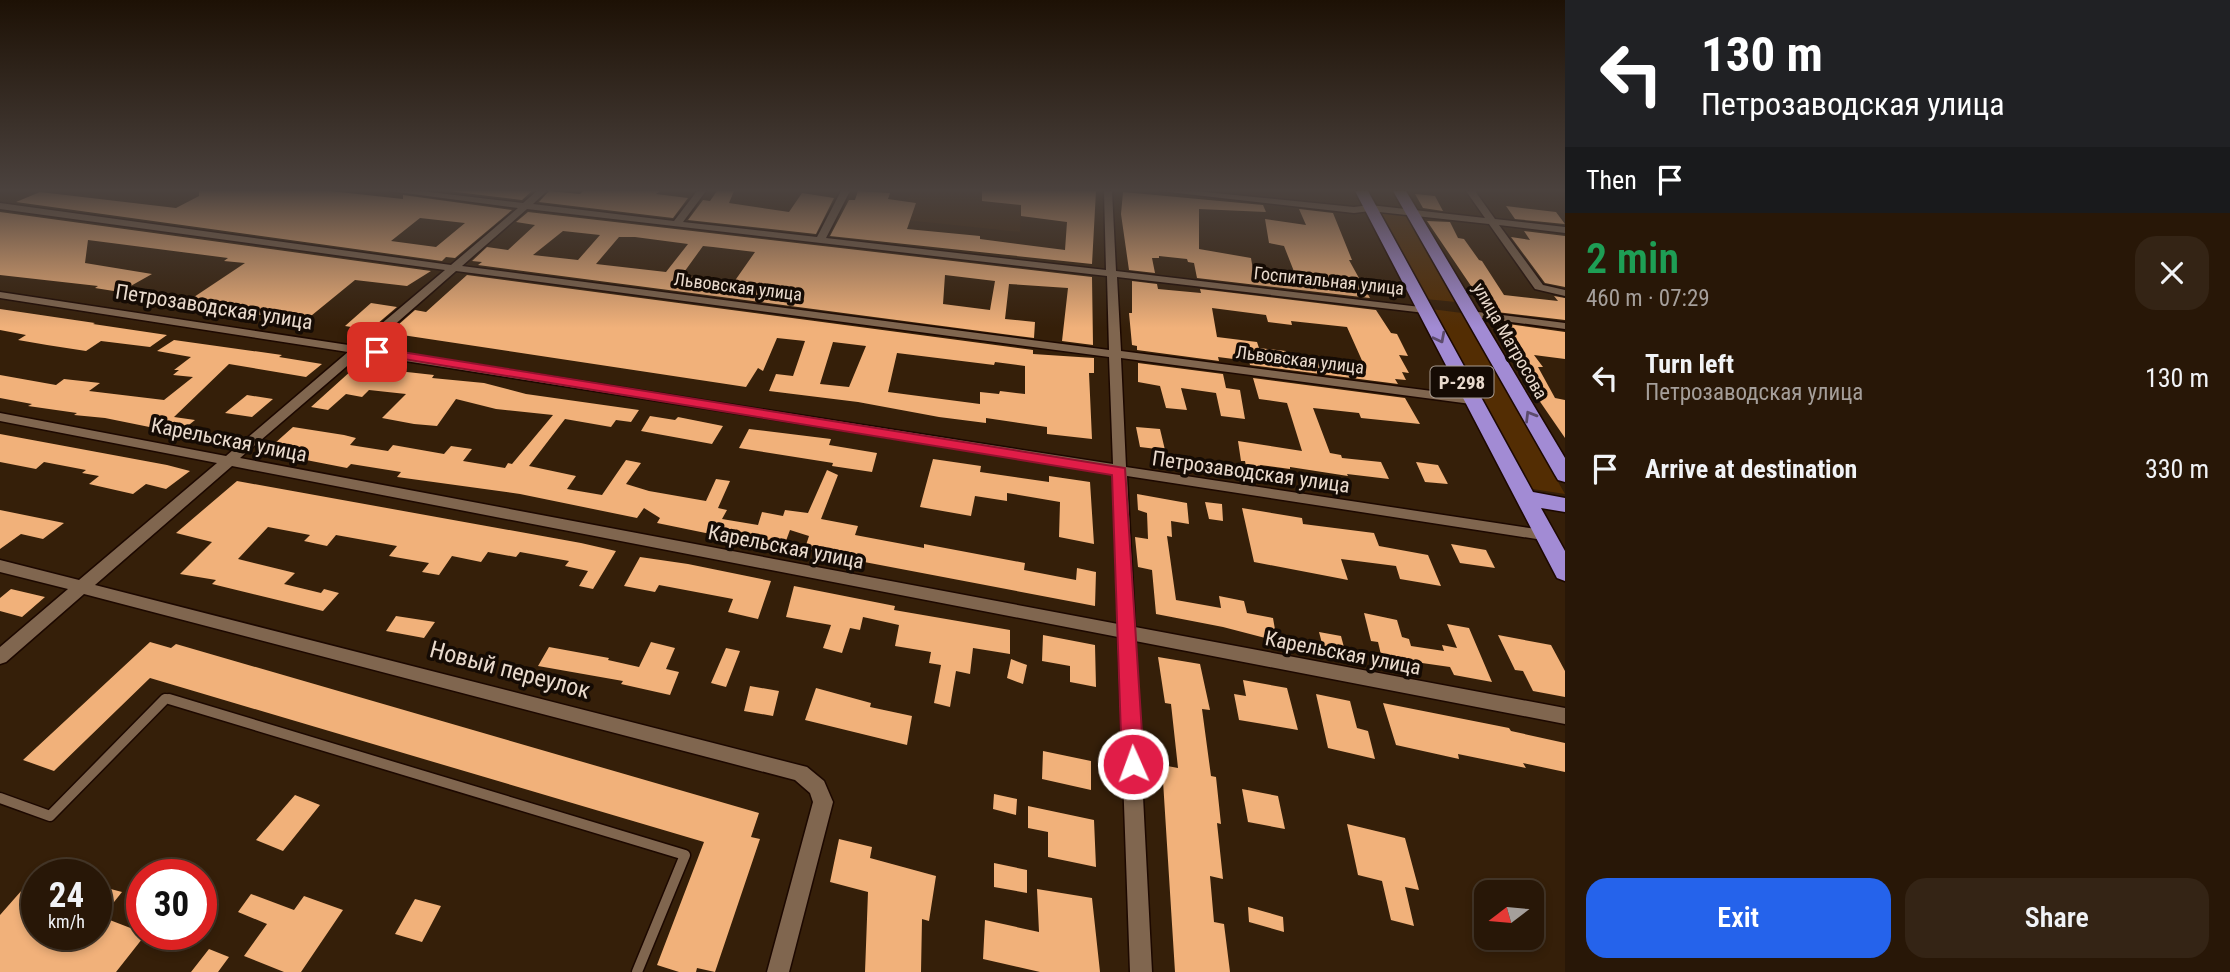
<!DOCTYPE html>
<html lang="en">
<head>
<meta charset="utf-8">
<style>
	body { margin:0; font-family:"Roboto Condensed",sans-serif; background:#342415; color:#f1f3f6; height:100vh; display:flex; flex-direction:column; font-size:26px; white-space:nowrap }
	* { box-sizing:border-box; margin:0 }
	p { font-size:23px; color:#a59f9b }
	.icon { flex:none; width:38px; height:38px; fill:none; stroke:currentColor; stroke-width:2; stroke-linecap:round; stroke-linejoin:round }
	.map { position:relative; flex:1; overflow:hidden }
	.drawer { display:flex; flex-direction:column; background:#281707; width:665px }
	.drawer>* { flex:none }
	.hud { background:#202124; color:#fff; overflow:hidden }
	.needle { width:46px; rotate:254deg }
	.controls { position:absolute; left:1474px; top:880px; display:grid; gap:14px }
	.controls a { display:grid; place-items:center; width:70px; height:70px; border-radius:14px; background:#281707; box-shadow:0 4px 10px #0003,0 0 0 2px #443628; font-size:35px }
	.speed { position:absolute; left:21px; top:859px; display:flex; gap:14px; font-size:35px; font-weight:700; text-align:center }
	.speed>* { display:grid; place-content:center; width:91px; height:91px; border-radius:50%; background:#281707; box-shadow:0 4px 10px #0003,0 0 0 2px #443628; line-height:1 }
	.speed small { font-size:18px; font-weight:400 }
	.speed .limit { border:10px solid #d22; background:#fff; color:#111 }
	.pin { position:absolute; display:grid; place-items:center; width:60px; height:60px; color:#fff; margin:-30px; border-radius:14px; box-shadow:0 4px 10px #0006 }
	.me { position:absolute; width:77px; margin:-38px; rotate:358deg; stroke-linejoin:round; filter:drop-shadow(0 0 5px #0008) }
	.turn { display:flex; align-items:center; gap:24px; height:147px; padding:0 21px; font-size:32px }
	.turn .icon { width:91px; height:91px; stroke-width:2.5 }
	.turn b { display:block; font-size:49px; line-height:60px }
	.then { display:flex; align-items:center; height:66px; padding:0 21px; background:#0003; gap:14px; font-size:26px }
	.round { display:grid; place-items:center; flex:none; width:74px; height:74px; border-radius:21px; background:#342415 }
	.head { display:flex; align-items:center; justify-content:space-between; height:119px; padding:0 21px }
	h1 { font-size:42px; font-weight:600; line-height:52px; color:#1e9e55 }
	.primary-button { display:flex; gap:14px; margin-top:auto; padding:14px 21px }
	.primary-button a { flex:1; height:80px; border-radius:21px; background:#2563eb; color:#fff; font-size:28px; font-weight:600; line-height:80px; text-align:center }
	.primary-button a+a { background:#342415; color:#f1f3f6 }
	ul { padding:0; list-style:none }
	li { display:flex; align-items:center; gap:21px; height:91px; padding:0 21px }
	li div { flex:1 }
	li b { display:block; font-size:26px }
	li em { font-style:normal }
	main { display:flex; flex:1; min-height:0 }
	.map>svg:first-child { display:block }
	.built { fill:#402408 }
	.green { fill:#532d03 }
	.building { fill:#f1b17a; fill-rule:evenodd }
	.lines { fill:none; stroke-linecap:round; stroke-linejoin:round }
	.lane-far1-casing { stroke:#1c0800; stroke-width:10 }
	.lane-casing { stroke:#1c0800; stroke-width:13 }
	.street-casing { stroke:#1c0800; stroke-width:3 }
	.highway-casing { stroke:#1c0800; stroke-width:3 }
	.lane-far1 { stroke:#80664f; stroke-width:8 }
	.lane { stroke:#80664f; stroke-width:10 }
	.street { fill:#80664f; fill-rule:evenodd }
	.highway { fill:#a28bd4; fill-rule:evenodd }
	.oneway { stroke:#5c4b6c }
	.route { fill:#e11d48; stroke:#92132f; stroke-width:2 }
	.labels { text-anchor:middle; stroke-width:7; stroke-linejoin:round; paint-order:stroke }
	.far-street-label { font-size:18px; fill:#e9dacd; stroke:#150b04 }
	.shield { fill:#150b04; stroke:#a99c91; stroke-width:2 }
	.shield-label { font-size:19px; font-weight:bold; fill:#e9dacd }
	.street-label { font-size:21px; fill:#e9dacd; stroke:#150b04 }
	.near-street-label { font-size:24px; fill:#e9dacd; stroke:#150b04 }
</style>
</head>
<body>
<main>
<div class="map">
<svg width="1565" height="972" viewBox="0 0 1565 972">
	<rect width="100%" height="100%" fill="#351f09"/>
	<path class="built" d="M913 191H1060L1021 212 1020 232 896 219Z"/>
	<path class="green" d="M1378 212 1406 215 1456 302 1425 299Z
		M1431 309 1462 313 1565 494 1526 488Z"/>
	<path class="building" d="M199 191H330L403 199V195L512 210 455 258 446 257 442 261 16 202 40 192 176 208 199 196ZM420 218 465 223 436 247 391 241Z
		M448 191H532L522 200Z
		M549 191 580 194 583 191H660L656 194 688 198 673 218 539 202Z
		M717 191H734L729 203 789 212 802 193 834 198 816 234 688 220 703 200 710 201Z
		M858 191 890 193 888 199 916 203 907 229 980 236V239L1065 250 1067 222 1021 216V205L982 201V191H1096L1092 264 830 236 849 200H855Z
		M1123 192 1263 205 1266 212 1199 209V249L1251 258 1253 270 1295 274 1284 246 1269 243 1265 219 1306 225 1299 209 1333 213 1352 260H1349L1370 298 1197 278 1194 263 1188 262 1187 259 1159 256V258H1152L1155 273 1129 270 1121 214Z
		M1415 194 1435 196 1443 211 1423 208Z
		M1506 206 1556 212 1565 224 1515 219Z
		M0 212 431 271 407 286 355 280 306 320 215 310 182 305 245 263 224 261 228 258 88 240 85 263 152 274 120 292 95 288 98 286 0 275Z
		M528 212 1092 277 1093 345 1062 341 1068 288 1009 284 1005 319 1035 322 1034 338 478 265 482 262 472 261 487 247 508 250 535 225 516 222ZM563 231 600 235 578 260 533 255ZM619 237H635L688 244 666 272 596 264ZM703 246 713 247 755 252 734 282 682 275ZM945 275 995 281 990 310 943 304Z
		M1427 221 1450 222 1458 238 1464 239 1479 260 1482 261 1504 295 1558 301 1554 296 1565 298V320L1488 311Z
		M1524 231 1565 236V287L1545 283 1511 237 1530 240Z
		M467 275 1033 350V354L1094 358V373H1089L1092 439 1047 434V427L986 418V423L939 417 858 402 769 391 776 374 793 376 805 341 777 338 763 371 758 368 746 387 389 333 415 310 426 312ZM833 342 866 346 849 387 820 384ZM897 353 994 365 995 362 1025 366V394L1000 391 999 394 980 392V404L888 392Z
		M1132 281 1157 284 1158 289 1201 293 1200 289 1376 310 1391 333 1397 334 1408 356 1399 355 1409 373 1402 372 1406 380 1395 379 1398 384 1250 365 1249 361 1218 357 1219 361 1137 350V346L1132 345 1129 313H1132ZM1212 308 1266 315 1268 322 1292 325 1291 321 1347 327 1364 365 1288 357 1286 351 1259 348 1257 342 1217 337Z
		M371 303 397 307 370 330 345 326Z
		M0 309 95 323 93 324 167 335 150 347 101 341 86 351 47 345 18 340 26 335 0 330Z
		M1494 322 1565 332V359L1534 355 1543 367H1538L1555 398 1565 400V438L1532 390Z
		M174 340 282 355 279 357 322 364 306 377 229 364 174 417 195 420 179 433 105 418 74 415 77 413 28 406 32 404 0 398V375L56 385 64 379 100 383 89 391 164 400 193 377 173 375 179 370H174L191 357 157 351Z
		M1138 363 1223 374 1226 388 1240 390 1245 419 1221 416 1216 393 1181 388 1187 410 1166 408 1160 386 1138 382Z
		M352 370 392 377 398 371 434 375 432 378 484 383 526 394 639 410 631 422 616 420 611 427 565 419 529 466 576 476 567 489 602 495 626 460 641 463 626 484 649 491 706 501 716 479 730 481 718 508 727 510 722 519 758 525 762 512 783 516 785 510 808 513 827 470 838 475 821 519 858 526 855 535 924 548V544L1025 563 1024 570 1076 580 1077 568 1096 572 1095 606 859 561 805 548 809 536 790 530 783 549 657 523 660 518 644 508 637 518 520 494 397 477 401 472 351 464 347 468 265 452 293 427 344 435 356 438 350 445 388 451 393 445 444 454 451 446 472 449 463 461 505 468 508 463 512 464 553 415 496 409 456 399 437 426 414 424 382 418 406 394 369 390 362 397 346 394 328 410 311 407Z
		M1253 378 1405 398 1420 424 1361 418 1359 413 1313 408 1330 453 1341 455 1342 458 1381 462 1389 479 1347 474 1348 476 1290 467V469L1260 465 1261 468 1246 466 1245 461H1241L1238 441 1302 451 1287 403 1259 399Z
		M247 395 273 399 252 417 225 413Z
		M650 416 675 420 678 417 723 426 712 444 641 431Z
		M1136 427 1160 429 1165 450 1140 447Z
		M749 429 831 439 829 445 877 453 872 472 832 466 833 463 739 448Z
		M0 434 167 465 190 471 166 489 146 484 133 494 89 484 99 476 82 473 86 470 44 462 36 469 0 462Z
		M933 459 981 466 980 472 1049 482V476L1090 482 1094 544 1059 537 1060 502 1007 493V501L975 496 971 516 920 507Z
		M1416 462 1438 465 1448 484 1425 482Z
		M237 481 581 543 616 551 593 589 579 586 588 571 565 566 569 561 520 552 516 557 488 552 481 562 452 556 439 575 422 572 429 563 389 556 397 546 336 535 327 546 304 541 310 535 268 527 238 559 295 573 284 584 321 593 324 589 339 593 323 611 212 584 216 580 180 574 212 542 176 533Z
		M1137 494 1187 503 1189 524 1171 521 1172 537 1167 536 1176 600 1221 608 1219 596 1244 601 1247 613 1273 618 1277 641 1223 627 1156 614 1152 570 1138 567 1135 537 1148 539 1147 513 1138 510Z
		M1205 502 1222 504 1223 521 1209 519Z
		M1242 508 1302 518 1303 524 1374 533 1379 546 1428 555 1441 586 1400 579 1396 566 1341 559 1348 580 1254 562Z
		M0 510 64 523 43 539 21 534 0 549Z
		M1451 544 1486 550 1495 568 1460 563Z
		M640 557 688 564 771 581 758 619 728 612 733 599 659 585 655 592 624 586Z
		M794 586 895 606 894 610 1010 630V654L973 648 970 674 956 671 950 707 934 703 941 665 929 663 931 652 895 646 899 625 863 617 860 630 850 628 842 653 823 648 831 625 786 617Z
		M11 589 45 597 22 617 0 611V598Z
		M1364 613 1397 620 1402 637 1409 639 1411 646 1444 651 1442 645 1457 648 1447 624 1469 628 1492 682 1454 675 1450 667 1415 662 1417 667 1382 659 1378 642 1371 641Z
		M396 616 435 622 424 638 386 631Z
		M1319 632 1341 636 1345 651 1323 647Z
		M1043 635 1095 645 1096 687 1070 682V666L1042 661Z
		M1498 635 1551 645 1565 671V697L1533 691 1523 671 1515 670Z
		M150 642 171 648 176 644 759 813 751 837 760 839 715 972 697 968 696 972H679L657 965 704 842 150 678 54 771 23 760Z
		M651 642 675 648 666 669 679 672 670 695 621 684 623 681 538 666 549 647 609 658 608 660 639 667Z
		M726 648 740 651 726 687 711 683Z
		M1158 657 1200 664 1210 710 1202 709 1211 776 1216 777 1221 824 1217 823 1223 879 1210 876 1214 922 1224 924 1230 972H1175L1162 765 1178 768 1171 704 1165 703Z
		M1011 659 1027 665 1023 684 1007 678Z
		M1243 680 1287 688 1298 730 1239 720 1234 694 1246 696Z
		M750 686 779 691 773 716 744 711Z
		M816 688 871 703 870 707 912 716 907 745 805 720Z
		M1316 694 1350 701 1357 728 1368 731 1375 759 1328 748Z
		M1383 703 1509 728 1511 731 1565 743V772L1523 763 1526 768 1458 754 1459 759 1396 745Z
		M1043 751 1091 761V790L1042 779Z
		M1242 789 1278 796 1285 829 1248 822Z
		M994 794 1017 799 1016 815 993 809Z
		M295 795 320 805 283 851 256 840Z
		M1028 806 1094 820 1096 867 1048 857V832L1028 828Z
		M1347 824 1405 838 1419 890 1405 887 1414 926 1391 920 1382 881 1358 875Z
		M839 839 872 847 870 858 936 876 929 921 922 919 921 972H865L868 892 830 882Z
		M994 863 1027 870V893L994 887Z
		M37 873V894L21 912 37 919V934H96V901L107 888 122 892 102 917 146 934 116 972H0V915Z
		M1037 889 1092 898 1100 972H1040L983 959 985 920 1039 932Z
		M251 894 294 910 304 896 343 910 301 972H284L244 956 267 924 238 912Z
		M415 899 441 906 422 942 395 934Z
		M1248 907 1283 917 1284 932 1249 922Z
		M209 949 229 957 218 972H191Z"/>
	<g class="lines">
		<defs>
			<path id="lane-far1" d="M163 701 166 698 175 701"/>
			<path id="lane" d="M169 699 685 855 637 972
				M0 798 50 816 165 699"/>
			<path id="street" d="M390 191H421L523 203 537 191H547L533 204 674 221 697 191H706L683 222 817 237 841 191H850L826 238 1106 270 1104 191H1112L1116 271 1429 308V312L1425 313 1117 277 1121 351 1471 396 1477 400 1471 404 1121 358 1126 467 1543 530 1548 531 1550 535 1548 539 1543 540 1127 476 1135 627 1565 708V724L1135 641 1152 972H1130L1118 637 232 466 95 585 807 767 824 781 833 802 789 972H767L813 802 810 793 795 780 84 594 6 662 0 664V647L68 589 0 572V560L79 580 217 463 0 421V413L226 456 348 352 0 298V292L355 346 445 270 0 209V203L451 265 518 208ZM527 209 1107 276 1109 350 462 266ZM456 271 1109 357 1113 464 368 348ZM361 354 1113 473 1118 624 240 458Z
				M1160 191H1195L1354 207 1370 205 1485 218 1466 191H1475L1495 219 1565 227V233L1499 225 1543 285 1565 290V296L1535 289 1489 224 1370 211 1354 213Z
				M1470 311 1565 323V329L1466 316V312Z"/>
			<path id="highway" d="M1355 191H1368L1533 492 1565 498V512L1541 508 1565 551V581L1557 578Z
				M1393 191H1406L1565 458V482L1558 480 1555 475Z"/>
		</defs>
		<use href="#lane-far1" class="lane-far1-casing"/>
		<use href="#lane" class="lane-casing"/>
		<use href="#street" class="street-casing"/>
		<use href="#highway" class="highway-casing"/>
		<use href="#lane-far1" class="lane-far1"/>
		<use href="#lane" class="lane"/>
		<use href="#street" class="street"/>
		<use href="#highway" class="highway"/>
	</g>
	<defs><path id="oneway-chevron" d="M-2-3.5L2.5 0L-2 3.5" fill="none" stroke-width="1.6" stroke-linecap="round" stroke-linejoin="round" transform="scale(1.75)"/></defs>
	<g class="oneway">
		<use href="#oneway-chevron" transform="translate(1440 338) rotate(63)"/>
		<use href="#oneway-chevron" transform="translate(1530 416) rotate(-121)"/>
	</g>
	<linearGradient id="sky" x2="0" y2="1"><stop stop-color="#1d1105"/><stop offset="0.58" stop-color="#4b423e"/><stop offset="1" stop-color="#4b423e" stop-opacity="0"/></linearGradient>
	<rect width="1565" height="328" fill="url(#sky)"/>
	<path class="route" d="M377 348 1125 468 1144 764 1141 771 1133 774 1126 771 1122 764 1112 475 373 354V349Z"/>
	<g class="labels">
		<g class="far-street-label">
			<text transform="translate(1329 281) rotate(6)" y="6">Госпитальная улица</text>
			<text transform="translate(738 287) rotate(7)" y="6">Львовская улица</text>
			<text transform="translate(1510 341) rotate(60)" y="6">улица Матросова</text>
			<text transform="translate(1300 360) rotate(7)" y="6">Львовская улица</text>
		</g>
		<rect class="shield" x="1430.5" y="366.5" width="63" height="31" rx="5"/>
		<g class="shield-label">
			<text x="1462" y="389">Р-298</text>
		</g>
		<g class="street-label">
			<text transform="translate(214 307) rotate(9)" y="7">Петрозаводская улица</text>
			<text transform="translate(229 440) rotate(11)" y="7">Карельская улица</text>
			<text transform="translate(1251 472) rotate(8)" y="7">Петрозаводская улица</text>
			<text transform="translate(786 547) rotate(11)" y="7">Карельская улица</text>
			<text transform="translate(1343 653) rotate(11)" y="7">Карельская улица</text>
		</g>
		<g class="near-street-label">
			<text transform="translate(510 670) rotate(15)" y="8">Новый переулок</text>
		</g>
	</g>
</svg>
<div class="controls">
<a><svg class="needle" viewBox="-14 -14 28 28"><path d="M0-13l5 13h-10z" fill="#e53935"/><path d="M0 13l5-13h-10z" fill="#a59f9b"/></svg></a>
</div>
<div class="speed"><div>24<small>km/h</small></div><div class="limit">30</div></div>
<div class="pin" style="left:377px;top:352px;background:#d93025"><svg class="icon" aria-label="arrive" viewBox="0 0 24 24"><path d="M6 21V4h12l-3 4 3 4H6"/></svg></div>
<svg class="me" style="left:1133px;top:764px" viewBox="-20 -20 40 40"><circle r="17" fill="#e11d48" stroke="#fff" stroke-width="3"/><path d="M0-11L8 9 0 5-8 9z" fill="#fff"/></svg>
</div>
<section class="drawer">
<div class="hud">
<div class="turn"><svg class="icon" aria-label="left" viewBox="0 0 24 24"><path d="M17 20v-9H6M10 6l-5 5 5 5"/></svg><div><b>130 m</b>Петрозаводская улица</div></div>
<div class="then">Then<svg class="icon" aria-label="arrive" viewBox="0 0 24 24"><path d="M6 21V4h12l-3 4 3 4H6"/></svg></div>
</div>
<div class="head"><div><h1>2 min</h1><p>460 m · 07:29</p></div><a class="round"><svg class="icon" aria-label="close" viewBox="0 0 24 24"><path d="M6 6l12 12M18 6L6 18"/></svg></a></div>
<ul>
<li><svg class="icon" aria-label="left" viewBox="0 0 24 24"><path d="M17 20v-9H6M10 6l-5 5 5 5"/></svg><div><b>Turn left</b><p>Петрозаводская улица</p></div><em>130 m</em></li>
<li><svg class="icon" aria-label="arrive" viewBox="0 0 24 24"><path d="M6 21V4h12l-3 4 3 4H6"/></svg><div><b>Arrive at destination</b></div><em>330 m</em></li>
</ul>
<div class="primary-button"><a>Exit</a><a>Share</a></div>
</section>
</main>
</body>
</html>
